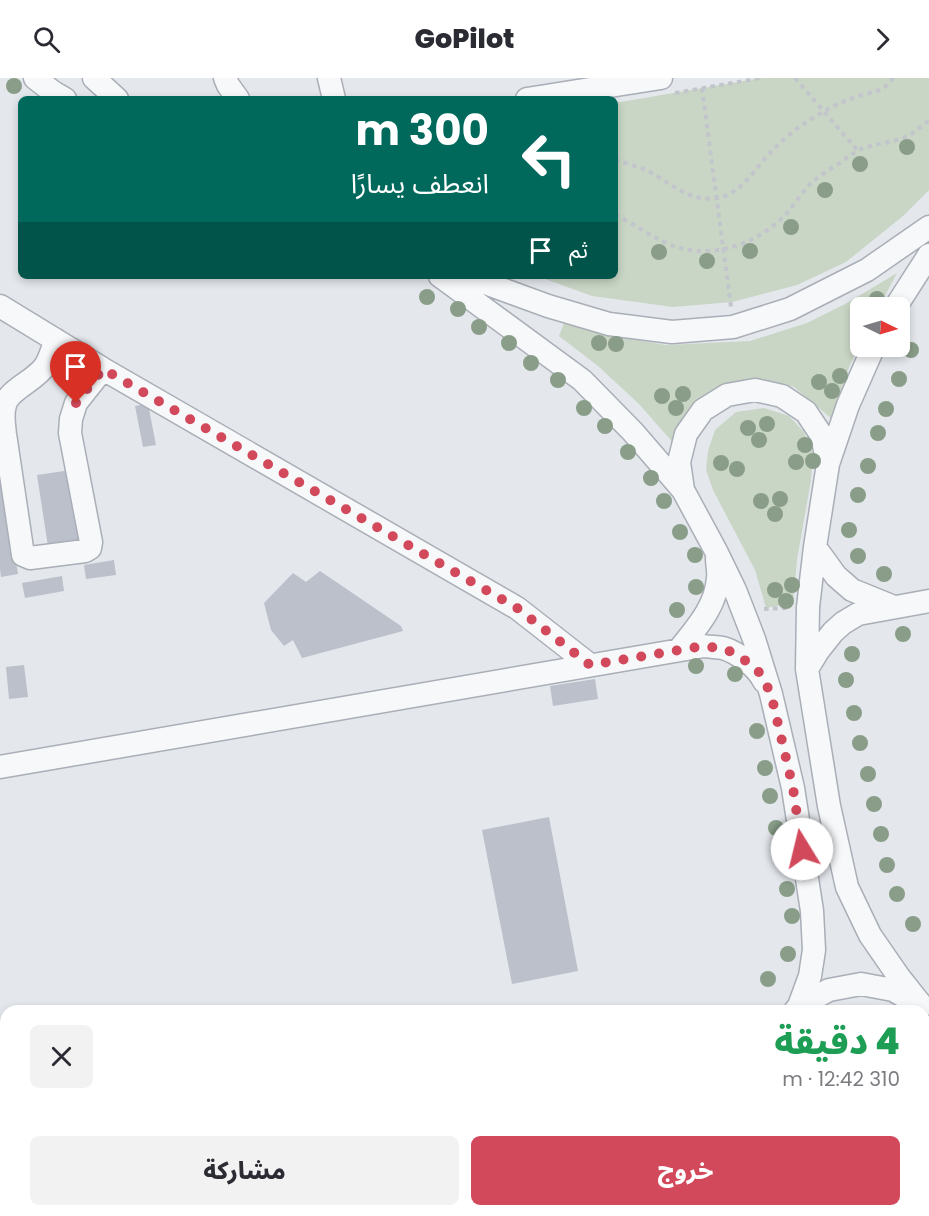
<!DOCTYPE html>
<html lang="ar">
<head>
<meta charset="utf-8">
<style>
	body { margin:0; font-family:Poppins,"Noto Sans Arabic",sans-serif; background:#f2f2f3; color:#2b2b33; direction:rtl; height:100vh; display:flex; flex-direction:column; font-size:22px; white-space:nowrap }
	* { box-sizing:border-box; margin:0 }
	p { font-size:20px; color:#7c7c81 }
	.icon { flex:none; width:33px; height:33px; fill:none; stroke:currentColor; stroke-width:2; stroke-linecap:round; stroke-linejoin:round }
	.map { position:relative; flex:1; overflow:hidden; direction:ltr }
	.details { position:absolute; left:0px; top:927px; width:930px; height:212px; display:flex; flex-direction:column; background:#fff; border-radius:18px 18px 0 0; box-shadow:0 3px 9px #0003; direction:rtl }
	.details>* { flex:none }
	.guide { position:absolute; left:18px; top:18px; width:600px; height:183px; border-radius:9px; box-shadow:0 3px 9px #0003; direction:rtl; background:#00695c; color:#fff; overflow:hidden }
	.needle { width:39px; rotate:95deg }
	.fabs { position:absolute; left:850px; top:219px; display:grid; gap:12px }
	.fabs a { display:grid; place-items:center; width:60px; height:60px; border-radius:9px; background:#fff; box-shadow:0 3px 9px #0003; font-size:30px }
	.pin { position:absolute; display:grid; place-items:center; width:51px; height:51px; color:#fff; margin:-62px -26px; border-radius:50% 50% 50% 0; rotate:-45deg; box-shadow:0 0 6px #0007 }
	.pin .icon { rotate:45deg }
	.me { position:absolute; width:66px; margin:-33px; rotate:351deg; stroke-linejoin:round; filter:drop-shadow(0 0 4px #0008) }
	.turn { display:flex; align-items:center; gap:21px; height:126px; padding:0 30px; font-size:27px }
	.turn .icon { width:78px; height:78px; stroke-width:2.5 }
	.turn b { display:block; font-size:42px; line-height:51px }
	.then { display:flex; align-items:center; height:57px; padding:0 30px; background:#0003; gap:12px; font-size:22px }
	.round { display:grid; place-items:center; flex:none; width:63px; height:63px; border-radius:9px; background:#f2f2f3 }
	.head { display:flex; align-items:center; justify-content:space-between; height:102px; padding:0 30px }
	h1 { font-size:36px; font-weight:800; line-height:45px; color:#1e9e55 }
	.primary-button { display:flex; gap:12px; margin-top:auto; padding:12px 30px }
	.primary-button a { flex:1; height:69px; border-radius:9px; background:#d1495b; color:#fff; font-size:24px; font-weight:800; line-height:69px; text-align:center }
	.primary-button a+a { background:#f2f2f3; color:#2b2b33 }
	header { display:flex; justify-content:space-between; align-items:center; height:78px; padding:0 30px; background:#fff; font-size:27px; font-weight:800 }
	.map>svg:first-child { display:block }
	.built { fill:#d2d6de }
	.green { fill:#c9d6c5 }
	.building { fill:#bbc0ca }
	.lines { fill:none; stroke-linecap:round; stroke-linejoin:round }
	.minor-casing { stroke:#a9aeb7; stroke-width:25 }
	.path { stroke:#c2c5cb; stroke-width:4; stroke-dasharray:4.5 4.5; stroke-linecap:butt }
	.minor { stroke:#f7f8fa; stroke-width:22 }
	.tree { fill:#899d89 }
	.route { stroke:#d1495b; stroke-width:10; stroke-dasharray:0 18 }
</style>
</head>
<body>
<header><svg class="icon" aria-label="forward" viewBox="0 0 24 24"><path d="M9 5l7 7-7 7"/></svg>GoPilot<svg class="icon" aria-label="search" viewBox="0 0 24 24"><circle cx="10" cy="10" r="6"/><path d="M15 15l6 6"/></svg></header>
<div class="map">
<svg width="929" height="1138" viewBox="0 0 929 1138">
	<rect width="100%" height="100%" fill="#e4e7ec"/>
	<path class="built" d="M6 1070V1132H652L653 1138H0V1071Z"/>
	<path class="green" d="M761 0H929V112L903 138 846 184 797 207 732 224 673 229 592 218 537 198H615V25Z
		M897 195 879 229 861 230V264L849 289 832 341 794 309 757 301 676 368 639 326 598 288 559 258 564 245 615 258 666 267 750 263 807 245 847 225Z
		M764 330 789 338 804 354 813 375 811 402 797 482 793 525 766 530 755 492 713 412 706 392 708 373 715 352 736 334Z
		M924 958 929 963V1063L924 1068Z"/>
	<path class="building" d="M148 326 156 367 143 369 135 328Z
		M71 392 83 470 49 475 37 397Z
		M0 395H1L18 496 1 499 0 491Z
		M114 482 116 497 86 501 84 487Z
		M320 493 401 548 403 553 302 580 293 562 284 568 271 552 264 525 293 495 306 504Z
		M62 498 64 513 25 520 22 505Z
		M24 587 28 619 9 621 6 589Z
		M595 601 598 621 553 628 550 608Z
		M549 739 578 893 512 906 482 752Z"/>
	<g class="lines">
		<defs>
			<path id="minor" d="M35 0 53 14 65 21
				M94 0 117 21
				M225 0 228 7 238 21
				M329 0 334 21
				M527 21 661 0
				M440 198 582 302 633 354 683 412 716 473 735 512 754 561 771 616 793 710 812 833 814 872 810 898 799 928
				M466 198 548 228 609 246 672 254 733 249 790 231 867 192 929 149
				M0 228 103 291 517 530 590 587
				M895 230 929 177
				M56 262C52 271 50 281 45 288 35 303 8 312 5 327 2 336 4 347 5 356L23 477 30 480 85 473 90 470 91 464 70 355 71 341 76 325 103 291
				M874 268 848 327 828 386 815 469 808 529 807 591 829 728 847 809 870 857 899 899 922 928
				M683 412 679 384 686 356 703 332 727 317 755 312 782 318 806 334 822 358 828 386
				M815 469 836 498 852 512 894 529
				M679 572C696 550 716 529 718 500 719 494 717 487 717 480
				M807 591 818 573 833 554 843 545 858 536 929 523
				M0 689 704 568C710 569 717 569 723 570 739 575 757 589 764 603
				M795 933 799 928 829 912 861 906 893 912 916 925
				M924 1081 929 1076
				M840 1132 844 1138
				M35 1138 69 1132
				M905 1138V1132"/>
		</defs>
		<use href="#minor" class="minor-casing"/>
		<path class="path" d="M795 0 858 73
			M702 10 731 229
			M675 15 761 0
			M615 82C625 85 636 88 646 92 668 103 690 125 717 120 741 116 754 92 769 76 780 64 794 52 808 43 818 37 829 30 840 25 848 22 857 18 866 16 878 13 886 11 893 0
			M615 137C635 146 651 159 671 167 708 182 753 168 781 141 792 131 800 117 810 106 819 98 830 91 840 85 846 80 852 76 859 72 873 66 889 65 903 60 913 56 921 49 929 42
			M764 531 787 530"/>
		<use href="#minor" class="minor"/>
	</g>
	<g class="tree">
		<circle cx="14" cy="8" r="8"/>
		<circle cx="907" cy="69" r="8"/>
		<circle cx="860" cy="86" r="8"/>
		<circle cx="825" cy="112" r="8"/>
		<circle cx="791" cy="149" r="8"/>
		<circle cx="750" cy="173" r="8"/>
		<circle cx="659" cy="174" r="8"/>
		<circle cx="707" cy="183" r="8"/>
		<circle cx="427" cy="219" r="8"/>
		<circle cx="877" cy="221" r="8"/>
		<circle cx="458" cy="231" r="8"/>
		<circle cx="479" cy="249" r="8"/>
		<circle cx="509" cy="265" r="8"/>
		<circle cx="599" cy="265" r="8"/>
		<circle cx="616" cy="266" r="8"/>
		<circle cx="911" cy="272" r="8"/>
		<circle cx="531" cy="285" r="8"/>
		<circle cx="840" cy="298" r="8"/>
		<circle cx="899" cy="301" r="8"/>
		<circle cx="558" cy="302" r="8"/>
		<circle cx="819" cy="304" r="8"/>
		<circle cx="832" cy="313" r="8"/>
		<circle cx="683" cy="316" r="8"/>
		<circle cx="662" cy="318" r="8"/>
		<circle cx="584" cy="330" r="8"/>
		<circle cx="676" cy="330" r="8"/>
		<circle cx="886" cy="331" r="8"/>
		<circle cx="767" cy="346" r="8"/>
		<circle cx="605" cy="348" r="8"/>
		<circle cx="748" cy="350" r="8"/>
		<circle cx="878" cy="355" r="8"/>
		<circle cx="759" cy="362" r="8"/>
		<circle cx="805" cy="367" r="8"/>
		<circle cx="628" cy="374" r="8"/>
		<circle cx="813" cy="383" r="8"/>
		<circle cx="796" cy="384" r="8"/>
		<circle cx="721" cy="385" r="8"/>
		<circle cx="868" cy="388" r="8"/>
		<circle cx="737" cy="391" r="8"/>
		<circle cx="651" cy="400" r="8"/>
		<circle cx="858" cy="417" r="8"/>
		<circle cx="780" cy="421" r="8"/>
		<circle cx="664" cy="423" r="8"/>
		<circle cx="761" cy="423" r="8"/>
		<circle cx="775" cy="436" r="8"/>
		<circle cx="849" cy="452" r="8"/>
		<circle cx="680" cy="454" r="8"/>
		<circle cx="695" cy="477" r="8"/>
		<circle cx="858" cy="478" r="8"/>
		<circle cx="884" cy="496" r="8"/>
		<circle cx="792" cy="507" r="8"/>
		<circle cx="696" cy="509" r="8"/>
		<circle cx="775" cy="512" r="8"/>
		<circle cx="786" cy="523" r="8"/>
		<circle cx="677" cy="532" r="8"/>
		<circle cx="903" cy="556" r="8"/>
		<circle cx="852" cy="576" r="8"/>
		<circle cx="696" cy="588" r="8"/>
		<circle cx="735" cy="596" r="8"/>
		<circle cx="846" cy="602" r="8"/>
		<circle cx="854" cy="635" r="8"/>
		<circle cx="757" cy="653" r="8"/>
		<circle cx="860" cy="665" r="8"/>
		<circle cx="765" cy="690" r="8"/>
		<circle cx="868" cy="696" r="8"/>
		<circle cx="770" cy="718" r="8"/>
		<circle cx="874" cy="726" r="8"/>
		<circle cx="776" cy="750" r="8"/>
		<circle cx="881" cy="756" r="8"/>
		<circle cx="783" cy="779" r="8"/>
		<circle cx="887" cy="787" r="8"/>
		<circle cx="787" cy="811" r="8"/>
		<circle cx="897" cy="816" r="8"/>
		<circle cx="792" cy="838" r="8"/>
		<circle cx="913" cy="846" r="8"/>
		<circle cx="788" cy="876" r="8"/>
		<circle cx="768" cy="901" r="8"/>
	</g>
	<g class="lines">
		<path class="route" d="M76 325 103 291 517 530 590 587 704 568 725 571 741 579 760 595 771 616 793 710 802 771"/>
	</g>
</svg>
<div class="fabs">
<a><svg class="needle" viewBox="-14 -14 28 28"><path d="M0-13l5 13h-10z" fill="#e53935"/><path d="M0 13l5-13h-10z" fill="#7c7c81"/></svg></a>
</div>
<div class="pin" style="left:76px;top:325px;background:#d93025"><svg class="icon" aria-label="arrive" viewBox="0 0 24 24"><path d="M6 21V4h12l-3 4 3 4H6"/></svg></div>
<svg class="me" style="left:802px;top:771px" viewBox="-20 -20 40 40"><circle r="19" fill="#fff"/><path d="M0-13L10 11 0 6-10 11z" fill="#d1495b"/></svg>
<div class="guide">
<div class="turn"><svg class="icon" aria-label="left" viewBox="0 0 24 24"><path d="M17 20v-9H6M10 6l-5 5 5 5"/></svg><div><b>300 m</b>انعطف يسارًا</div></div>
<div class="then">ثم<svg class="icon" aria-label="arrive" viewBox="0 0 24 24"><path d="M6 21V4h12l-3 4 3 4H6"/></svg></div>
</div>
<section class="details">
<div class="head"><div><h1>4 دقيقة</h1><p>310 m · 12:42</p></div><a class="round"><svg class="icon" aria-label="close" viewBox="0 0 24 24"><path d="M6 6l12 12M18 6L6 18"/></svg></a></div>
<div class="primary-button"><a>خروج</a><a>مشاركة</a></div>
</section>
</div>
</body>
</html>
